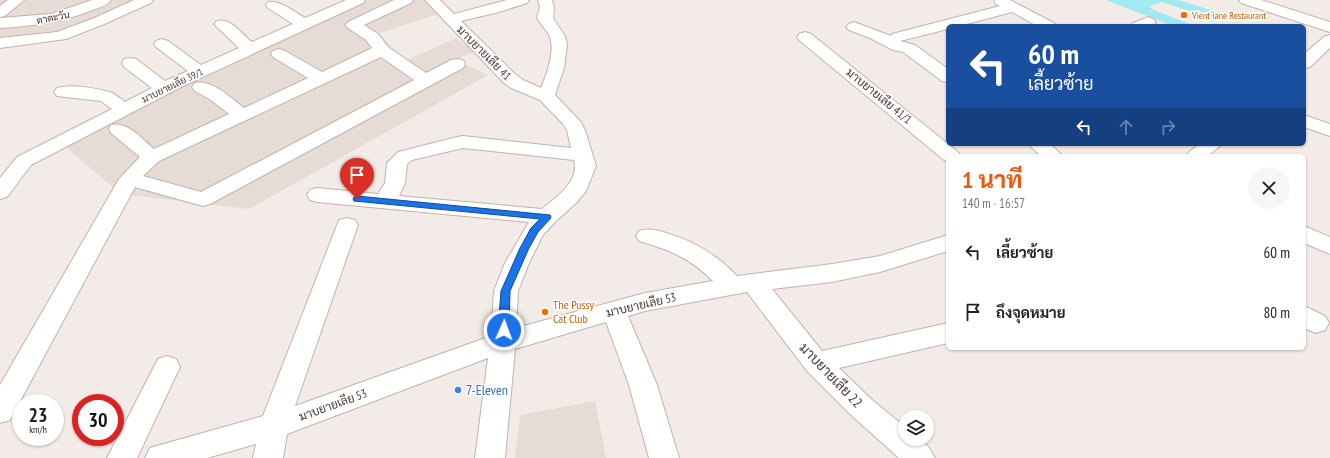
<!DOCTYPE html>
<html lang="th">
<head>
<meta charset="utf-8">
<style>
	body { margin:0; font-family:"PT Sans Narrow",Sarabun,sans-serif; background:#f6f6f6; color:#222; height:100vh; display:flex; flex-direction:column; font-size:15px; white-space:nowrap }
	* { box-sizing:border-box; margin:0 }
	p { font-size:13px; color:#767676 }
	.icon { flex:none; width:22px; height:22px; fill:none; stroke:currentColor; stroke-width:2; stroke-linecap:round; stroke-linejoin:round }
	.map { position:relative; flex:1; overflow:hidden }
	.panel { position:absolute; left:946px; top:154px; width:360px; height:196px; display:flex; flex-direction:column; background:#fff; border-radius:6px; box-shadow:0 1px 3px #0004 }
	.panel>* { flex:none }
	.hud { position:absolute; left:946px; top:24px; width:360px; height:122px; border-radius:6px; box-shadow:0 1px 3px #0004; background:#1a4fa0; color:#fff; overflow:hidden }
	.fabs { position:absolute; left:898px; top:410px; display:grid; gap:8px }
	.fabs a { display:grid; place-items:center; width:36px; height:36px; border-radius:50%; background:#fff; box-shadow:0 1px 3px #0004; font-size:20px }
	.speed { position:absolute; left:12px; top:394px; display:flex; gap:8px; font-size:20px; font-weight:700; text-align:center }
	.speed>* { display:grid; place-content:center; width:52px; height:52px; border-radius:50%; background:#fff; box-shadow:0 1px 3px #0004; line-height:1 }
	.speed small { font-size:10px; font-weight:400 }
	.speed .limit { border:6px solid #d22; background:#fff; color:#111 }
	.pin { position:absolute; display:grid; place-items:center; width:34px; height:34px; color:#fff; margin:-41px -17px; border-radius:50% 50% 50% 0; rotate:-45deg; box-shadow:0 0 4px #0007 }
	.pin .icon { rotate:45deg }
	.me { position:absolute; width:44px; margin:-22px; rotate:2deg; stroke-linejoin:round; filter:drop-shadow(0 0 3px #0008) }
	.turn { display:flex; align-items:center; gap:14px; height:84px; padding:0 16px; font-size:18px }
	.turn .icon { width:52px; height:52px; stroke-width:2.5 }
	.turn b { display:block; font-size:28px; line-height:34px }
	.lanes { display:flex; align-items:center; height:38px; padding:0 16px; background:#0003; justify-content:center; gap:20px; direction:ltr }
	.lanes .off { opacity:.35 }
	.round { display:grid; place-items:center; flex:none; width:42px; height:42px; border-radius:21px; background:#f6f6f6 }
	.headline { display:flex; align-items:center; justify-content:space-between; height:68px; padding:0 16px }
	h1 { font-size:24px; font-weight:700; line-height:30px; color:#ea580c }
	ul { padding:0; list-style:none }
	li { display:flex; align-items:center; gap:12px; height:60px; padding:0 16px }
	li div { flex:1 }
	li b { display:block; font-size:15px }
	li em { font-style:normal }
	.map>svg:first-child { display:block }
	.residential { fill:#e7dbd5 }
	.water { fill:#a3eaf0 }
	.lines { fill:none; stroke-linecap:round; stroke-linejoin:round }
	.minor-casing { stroke:#c2b3ac; stroke-width:2 }
	.minor { fill:#fff; fill-rule:evenodd }
	.route { fill:#1a73e8; stroke:#114b97 }
	.food-dot { fill:#e8710a; stroke:#fff; stroke-width:1.5 }
	.shop-dot { fill:#3f7fe0; stroke:#fff; stroke-width:1.5 }
	.labels { text-anchor:middle; stroke-width:3; stroke-linejoin:round; paint-order:stroke }
	.far-food-label { font-size:10px; fill:#c56008; stroke:#fff; text-anchor:start }
	.far-street-label { font-size:10px; fill:#463a36; stroke:#fff }
	.street-label { font-size:12px; fill:#463a36; stroke:#fff }
	.food-label { font-size:12px; fill:#c56008; stroke:#fff; text-anchor:start }
	.near-street-label { font-size:14px; fill:#463a36; stroke:#fff }
	.near-shop-label { font-size:14px; fill:#366cbe; stroke:#fff; text-anchor:start }
</style>
</head>
<body>
<div class="map">
<svg width="1330" height="458" viewBox="0 0 1330 458">
	<rect width="100%" height="100%" fill="#f3ebe7"/>
	<path class="residential" d="M0 0H143L55 35 0 40Z
		M363 0H424L438 14 379 33 405 61 456 38 475 51 456 60 488 75 249 209 121 194 57 140Z
		M595 401 606 458H515L520 415Z"/>
	<path class="water" d="M1106 0H1178L1220 13 1208 17 1161 2 1149 6 1154 10 1195 26H1173Z"/>
	<g class="lines">
		<defs>
			<path id="minor" d="M8 0H24L5 16 0 17V6Z
				M92 0H111C108 5 101 7 95 9 64 22 33 26 0 28V18L51 14Z
				M134 0H153L151 3 102 25 66 39 0 48V38L57 32 92 19Z
				M346 0H365L363 3 181 87 31 165 7 197 0 199V178L17 157 112 109 101 101 57 96 54 92 57 88C73 84 96 88 112 93 116 95 121 99 125 102L152 88 124 67 122 63 124 59 130 58 136 59 165 81 188 71 156 47 154 44 156 41 162 39 168 41 201 65 239 48 217 27 214 24 217 21C230 17 242 34 252 42L293 24 268 8 266 5 268 2C280 0 295 12 305 18Z
				M394 0H413L411 3 364 25 378 34 388 47 426 73 451 60 457 59 463 60 465 64 463 68 210 204 203 206 135 187 10 420 0 423V385L119 179 140 157 111 133 109 129 111 125C128 121 142 139 154 149L229 114 211 100 195 91 192 87 195 83C212 79 231 98 244 108L308 78 273 57 271 54 273 51 279 49 285 51 322 72 372 48 366 40 348 28 345 25 348 22ZM381 57 414 80 201 192 143 176 159 161Z
				M425 0H440L454 14 507 0H529L527 3 499 12 461 21 515 74 523 80 541 88C547 74 555 52 550 37 547 30 541 25 537 18L540 7 538 0H552L554 7 553 18 565 36 567 45 564 68 555 95 580 121 585 130 596 166 586 191 576 203 555 222 543 235 529 263 518 291 516 328 645 293 713 281C690 258 670 250 639 241L636 236 639 231C649 228 657 230 666 233 694 241 717 255 737 276L832 264 880 256 948 235V251L880 272 832 282 772 289 822 351 948 323V343L839 368 871 399 905 427V439C922 439 927 442 935 458H899L851 415 807 371 747 292 645 311 628 316 657 385 679 458H649L629 385 606 322 515 349 505 458H475L488 358 287 434 283 458H253L256 444 207 458H145L150 448 160 445 263 416 339 220 347 218 355 220 358 225 295 406 491 336 494 291 505 263 529 222 317 202 310 200 307 195 310 190 317 188 378 194 385 183 387 163 398 152 457 137 463 136 571 148 567 130 563 124 540 100 511 88 503 82ZM463 148 574 160C580 181 557 197 542 209L399 196 405 183 407 164 412 160Z
				M994 0H1010L1054 23 1057 26H1037L1012 12 959 26H948V29L900 41 915 45 948 69V82L942 81 903 52 893 50 870 38 849 30 846 27 849 24 854 22 891 36 892 34 1000 6 996 4Z
				M1239 0H1261L1330 22V32L1241 3Z
				M1148 17 1153 19 1156 22 1153 25 1130 26 1133 23Z
				M805 32 811 34 958 152 961 156H948V161L944 160 799 40 797 37 799 34Z
				M1330 35V48L1310 67 1304 68V54L1324 37Z
				M1304 115 1330 124V136L1304 127Z
				M1028 144H1050L1063 156H1041Z
				M1200 144H1222L1208 156H1186L1189 152Z
				M1304 226 1330 237V254L1304 243Z
				M1304 306 1325 316 1329 323 1325 330 1316 333 1304 328Z
				M167 356 176 359 180 367 137 458H107L158 359Z"/>
		</defs>
		<use href="#minor" class="minor-casing"/>
		<use href="#minor" class="minor"/>
	</g>
	<path class="route" d="M357 196 550 215 551 217 550 219 538 232 529 248 510 291 509 330 507 333 504 335 500 333 498 330 501 291 520 248 531 228 540 219 354 201 353 199 354 197Z"/>
	<g class="food-dot">
		<circle cx="1184" cy="15" r="4"/>
		<circle cx="545" cy="312" r="4"/>
	</g>
	<circle class="shop-dot" cx="458" cy="390" r="4"/>
	<g class="labels">
		<g class="far-food-label">
			<text x="1192" y="19">Vient´iane Restaurant</text>
		</g>
		<g class="far-street-label">
			<text transform="translate(53 17) rotate(-11)" y="4">ตาตะวัน</text>
			<text transform="translate(172 85) rotate(-26)" y="4">มาบยายเลีย 39/1</text>
		</g>
		<g class="street-label">
			<text transform="translate(484 53) rotate(45)" y="4">มาบยายเลีย 41</text>
			<text transform="translate(879 96) rotate(39)" y="4">มาบยายเลีย 41/1</text>
			<text transform="translate(641 305) rotate(-13)" y="4">มาบยายเลีย 53</text>
			<text transform="translate(333 405) rotate(-20)" y="4">มาบยายเลีย 53</text>
		</g>
		<g class="food-label">
			<text x="553" y="309">The Pussy<tspan x="553" dy="14">Cat Club</tspan></text>
		</g>
		<g class="near-street-label">
			<text transform="translate(831 375) rotate(46)" y="5">มาบยายเลีย 22</text>
		</g>
		<g class="near-shop-label">
			<text x="466" y="395">7-Eleven</text>
		</g>
	</g>
</svg>
<div class="fabs">
<a><svg class="icon" aria-label="layers" viewBox="0 0 24 24"><path d="M12 4l9 5-9 5-9-5zM3 14l9 5 9-5"/></svg></a>
</div>
<div class="speed"><div>23<small>km/h</small></div><div class="limit">30</div></div>
<div class="pin" style="left:357px;top:199px;background:#d93025"><svg class="icon" aria-label="arrive" viewBox="0 0 24 24"><path d="M6 21V4h12l-3 4 3 4H6"/></svg></div>
<svg class="me" style="left:504px;top:330px" viewBox="-20 -20 40 40"><circle r="17" fill="#1a73e8" stroke="#fff" stroke-width="3"/><path d="M0-11L8 9 0 5-8 9z" fill="#fff"/></svg>
<div class="hud">
<div class="turn"><svg class="icon" aria-label="left" viewBox="0 0 24 24"><path d="M17 20v-9H6M10 6l-5 5 5 5"/></svg><div><b>60 m</b>เลี้ยวซ้าย</div></div>
<div class="lanes"><svg class="icon" aria-label="left" viewBox="0 0 24 24"><path d="M17 20v-9H6M10 6l-5 5 5 5"/></svg><svg class="icon off" aria-label="ahead" viewBox="0 0 24 24"><path d="M12 20V5M6 11l6-6 6 6"/></svg><svg class="icon off" aria-label="right" viewBox="0 0 24 24"><path d="M7 20v-9h11M14 6l5 5-5 5"/></svg></div>
</div>
<section class="panel">
<div class="headline"><div><h1>1 นาที</h1><p>140 m · 16:57</p></div><a class="round"><svg class="icon" aria-label="close" viewBox="0 0 24 24"><path d="M6 6l12 12M18 6L6 18"/></svg></a></div>
<ul>
<li><svg class="icon" aria-label="left" viewBox="0 0 24 24"><path d="M17 20v-9H6M10 6l-5 5 5 5"/></svg><div><b>เลี้ยวซ้าย</b></div><em>60 m</em></li>
<li><svg class="icon" aria-label="arrive" viewBox="0 0 24 24"><path d="M6 21V4h12l-3 4 3 4H6"/></svg><div><b>ถึงจุดหมาย</b></div><em>80 m</em></li>
</ul>
</section>
</div>
</body>
</html>
